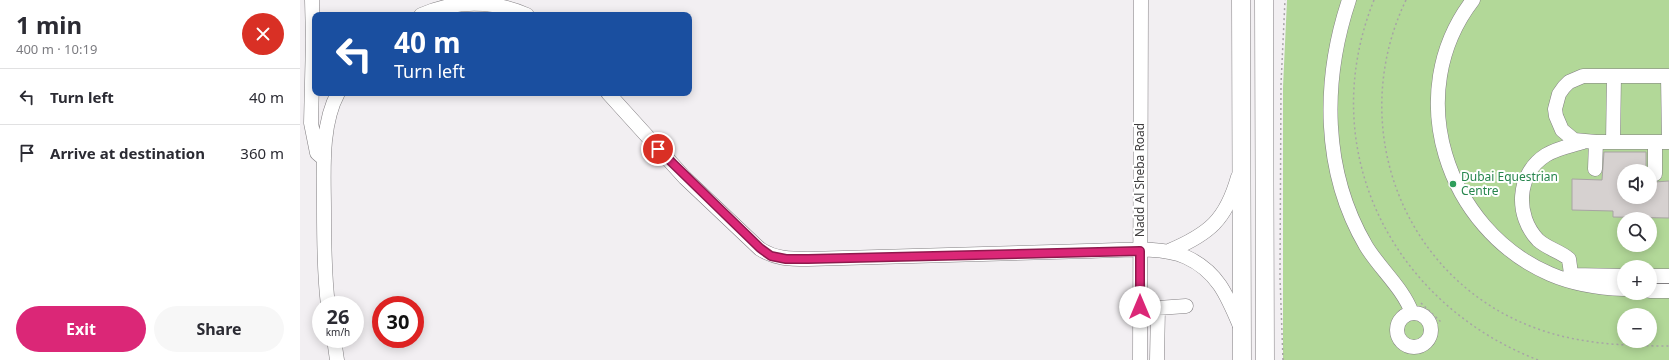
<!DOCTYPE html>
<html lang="en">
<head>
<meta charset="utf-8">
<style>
	body { margin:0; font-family:"Noto Sans",sans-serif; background:#f7f7f7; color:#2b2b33; height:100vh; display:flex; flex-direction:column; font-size:15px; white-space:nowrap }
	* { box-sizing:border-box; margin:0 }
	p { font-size:13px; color:#7c7c81 }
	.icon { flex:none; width:22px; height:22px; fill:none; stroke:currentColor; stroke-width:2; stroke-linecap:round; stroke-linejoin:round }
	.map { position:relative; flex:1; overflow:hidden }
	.side { display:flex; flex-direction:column; background:#fff; width:300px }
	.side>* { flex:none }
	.hud { position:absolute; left:12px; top:12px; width:380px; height:84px; border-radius:8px; box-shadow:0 2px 10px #0003; background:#1a4fa0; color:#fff; overflow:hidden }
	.tools { position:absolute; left:1317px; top:164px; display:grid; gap:8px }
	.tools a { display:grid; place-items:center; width:40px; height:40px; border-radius:50%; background:#fff; box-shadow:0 2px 10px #0003; font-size:20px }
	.speed { position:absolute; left:12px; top:296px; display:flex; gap:8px; font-size:20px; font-weight:700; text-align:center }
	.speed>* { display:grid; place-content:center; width:52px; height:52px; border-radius:50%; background:#fff; box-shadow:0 2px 10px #0003; line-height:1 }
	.speed small { font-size:10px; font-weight:400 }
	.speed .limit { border:6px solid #d22; background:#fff; color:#111 }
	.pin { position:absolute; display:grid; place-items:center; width:34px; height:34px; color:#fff; margin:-17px; border:2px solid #fff; border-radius:50%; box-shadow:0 1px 4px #0007 }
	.me { position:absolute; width:44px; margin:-22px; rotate:0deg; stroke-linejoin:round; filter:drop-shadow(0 0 3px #0008) }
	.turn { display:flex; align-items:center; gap:14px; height:84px; padding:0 16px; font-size:18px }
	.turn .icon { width:52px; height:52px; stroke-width:2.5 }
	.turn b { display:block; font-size:28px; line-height:34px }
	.round { display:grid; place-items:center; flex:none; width:42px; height:42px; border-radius:21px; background:#f7f7f7 }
	.head { display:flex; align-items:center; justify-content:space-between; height:68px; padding:0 16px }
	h1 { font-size:24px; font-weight:700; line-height:30px }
	.primary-button { display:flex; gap:8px; margin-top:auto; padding:8px 16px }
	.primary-button a { flex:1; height:46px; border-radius:24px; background:#db2777; color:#fff; font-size:16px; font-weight:700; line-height:46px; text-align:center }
	.primary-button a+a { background:#f7f7f7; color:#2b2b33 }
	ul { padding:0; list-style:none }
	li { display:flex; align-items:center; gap:12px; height:56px; padding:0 16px; border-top:1px solid #e1e1e2 }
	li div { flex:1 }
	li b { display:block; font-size:15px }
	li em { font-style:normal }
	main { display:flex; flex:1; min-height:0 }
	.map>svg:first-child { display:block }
	.pitch { fill:#b2d898; fill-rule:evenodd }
	.building { fill:#d6d1d0; stroke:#a8a4a3 }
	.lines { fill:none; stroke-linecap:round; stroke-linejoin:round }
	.minor-casing { stroke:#827f82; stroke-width:15 }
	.major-casing { stroke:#827f82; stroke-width:19 }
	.path { stroke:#a7a4a6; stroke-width:1.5; stroke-dasharray:2 3; stroke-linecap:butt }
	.minor { stroke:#fff; stroke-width:14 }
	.major { stroke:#fff; stroke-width:18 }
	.route-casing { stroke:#8e194d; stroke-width:10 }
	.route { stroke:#db2777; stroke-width:7 }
	.leisure-dot { fill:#2e9e5b; stroke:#fff; stroke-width:1.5 }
	.labels { text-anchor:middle; stroke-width:4; stroke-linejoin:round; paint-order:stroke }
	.leisure-label { font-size:12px; fill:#27864d; stroke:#fff; text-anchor:start }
	.street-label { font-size:12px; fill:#3e3c3d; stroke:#fff }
</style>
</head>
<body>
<main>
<section class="side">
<div class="head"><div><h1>1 min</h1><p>400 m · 10:19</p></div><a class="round" style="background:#d93025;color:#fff"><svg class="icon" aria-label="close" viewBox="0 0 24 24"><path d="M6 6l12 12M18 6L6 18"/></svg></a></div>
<ul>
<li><svg class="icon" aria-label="left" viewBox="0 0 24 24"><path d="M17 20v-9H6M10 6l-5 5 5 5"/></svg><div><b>Turn left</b></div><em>40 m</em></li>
<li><svg class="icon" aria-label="arrive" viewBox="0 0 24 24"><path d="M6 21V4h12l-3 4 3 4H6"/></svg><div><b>Arrive at destination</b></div><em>360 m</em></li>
</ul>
<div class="primary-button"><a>Exit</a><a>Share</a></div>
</section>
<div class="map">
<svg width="1369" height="360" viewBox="0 0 1369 360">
	<rect width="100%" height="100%" fill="#f2eff2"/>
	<path class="pitch" d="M987 0H1369V360H983V87ZM1324 171H1350V197H1324ZM1324 219H1350V245H1324ZM1324 267H1350V293H1324ZM1324 315H1350V341H1324Z"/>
	<path class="building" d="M1304 152H1346V171H1324V197H1350V181L1355 182 1369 181V218L1313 217V211L1272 210V179L1302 180Z"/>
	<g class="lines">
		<defs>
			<path id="minor" d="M12 0 13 40 11 123 17 153 24 159
				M1049 0C1022 81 1022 171 1066 246 1080 269 1103 288 1112 313
				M1173 0C1101 93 1146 229 1250 274 1273 284 1299 288 1324 289
				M121 15C155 0 193 0 227 15
				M1368 76 1369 142H1296L1274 140 1262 130 1256 116 1255 109 1259 94 1264 87 1269 82 1283 76H1369
				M308 93 385 178 460 249C476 259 490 259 508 259 601 256 694 253 787 251 816 251 859 245 886 257 917 271 927 295 940 326
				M1313 142 1314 76
				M1355 142V174
				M1295 169 1296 142
				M869 251C909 234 926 220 938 177
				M1272 275 1324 276
				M1350 276H1369
				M1272 281 1269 259C1260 251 1248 249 1238 240 1215 216 1216 174 1246 155 1257 148 1270 146 1283 142
				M1350 291H1369
				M28 305C24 273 24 242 24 210 24 174 20 126 38 93
				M1097 330a17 17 0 1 1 34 0a17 17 0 1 1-34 0Z
				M34 339 37 360
				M840 360 841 0
				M857 360 858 308 886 306"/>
			<path id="major" d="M941 0 942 360
				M964 0 965 360"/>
		</defs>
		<use href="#minor" class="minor-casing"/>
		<use href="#major" class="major-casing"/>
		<path class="path" d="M1074 0C1014 149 1091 303 1238 360
			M1106 0C1045 127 1103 281 1238 329 1280 344 1325 346 1369 346
			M1121 303 1140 321 1132 330
			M983 360 980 278 981 84 985 0"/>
		<use href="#minor" class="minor"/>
		<use href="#major" class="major"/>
	</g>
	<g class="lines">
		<defs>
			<path id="route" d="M358 149 460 248 471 256 486 259H508L840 251V307"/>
		</defs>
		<use href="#route" class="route-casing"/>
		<use href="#route" class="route"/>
	</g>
	<circle class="leisure-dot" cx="1153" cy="184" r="4"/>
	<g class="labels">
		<g class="leisure-label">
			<text x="1161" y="181">Dubai Equestrian<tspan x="1161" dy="14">Centre</tspan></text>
		</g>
		<g class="street-label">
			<text transform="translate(840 180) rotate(-90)" y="4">Nadd Al Sheba Road</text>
		</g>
	</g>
</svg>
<div class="tools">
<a><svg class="icon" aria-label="sound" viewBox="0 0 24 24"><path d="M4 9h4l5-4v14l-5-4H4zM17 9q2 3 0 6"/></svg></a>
<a><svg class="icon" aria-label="search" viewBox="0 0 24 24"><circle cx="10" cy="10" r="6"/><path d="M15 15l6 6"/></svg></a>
<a>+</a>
<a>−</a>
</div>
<div class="speed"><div>26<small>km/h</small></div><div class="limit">30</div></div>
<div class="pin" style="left:358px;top:149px;background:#d93025"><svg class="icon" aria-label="arrive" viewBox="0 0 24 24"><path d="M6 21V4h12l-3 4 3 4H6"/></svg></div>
<svg class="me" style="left:840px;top:307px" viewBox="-20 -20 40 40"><circle r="19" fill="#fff"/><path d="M0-13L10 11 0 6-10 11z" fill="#db2777"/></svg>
<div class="hud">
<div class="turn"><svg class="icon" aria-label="left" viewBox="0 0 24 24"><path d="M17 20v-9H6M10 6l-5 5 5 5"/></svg><div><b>40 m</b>Turn left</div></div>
</div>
</div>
</main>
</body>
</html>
